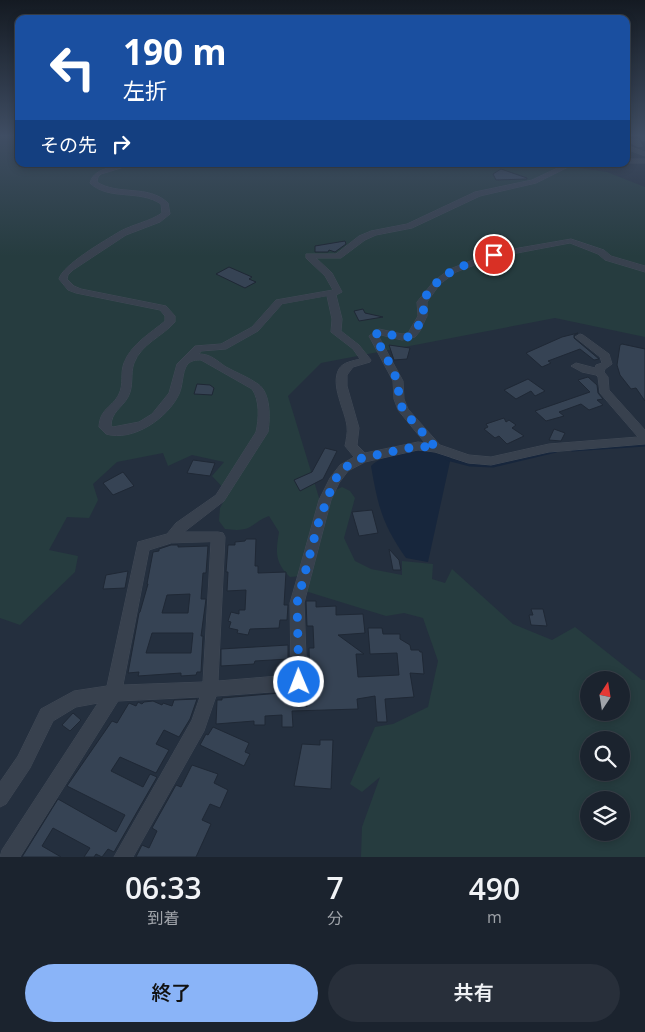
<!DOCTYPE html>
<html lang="ja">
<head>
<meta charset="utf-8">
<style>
	body { margin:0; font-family:"Open Sans","Noto Sans JP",sans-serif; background:#282f3a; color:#f1f3f6; height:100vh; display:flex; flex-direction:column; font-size:19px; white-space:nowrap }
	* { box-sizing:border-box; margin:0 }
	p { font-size:16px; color:#a0a4aa }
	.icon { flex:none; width:28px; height:28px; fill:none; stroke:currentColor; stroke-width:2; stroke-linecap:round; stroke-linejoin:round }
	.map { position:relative; height:857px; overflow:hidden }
	.sheet { display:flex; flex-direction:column; background:#1b232e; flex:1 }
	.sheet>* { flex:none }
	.banner { position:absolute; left:15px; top:15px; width:615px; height:152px; border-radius:10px; box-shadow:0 2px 8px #0003,0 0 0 1px #39404a; background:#1a4fa0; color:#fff; overflow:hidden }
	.needle { width:32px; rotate:12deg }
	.fabs { position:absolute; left:580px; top:671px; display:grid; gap:10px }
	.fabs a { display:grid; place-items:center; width:50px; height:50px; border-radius:50%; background:#1b232e; box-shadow:0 2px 8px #0003,0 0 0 1px #39404a; font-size:25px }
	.pin { position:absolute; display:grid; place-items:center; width:42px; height:42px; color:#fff; margin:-21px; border:2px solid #fff; border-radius:50%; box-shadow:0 1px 5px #0007 }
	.me { position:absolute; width:55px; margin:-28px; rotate:359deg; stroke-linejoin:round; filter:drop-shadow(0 0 4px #0008) }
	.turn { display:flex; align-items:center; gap:18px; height:105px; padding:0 25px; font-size:22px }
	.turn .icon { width:65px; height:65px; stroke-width:2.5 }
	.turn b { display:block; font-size:35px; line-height:42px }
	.then { display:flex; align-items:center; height:48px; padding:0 25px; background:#0003; gap:10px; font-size:19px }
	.eta { display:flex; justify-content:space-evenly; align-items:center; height:85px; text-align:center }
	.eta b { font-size:30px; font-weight:600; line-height:35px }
	.button { display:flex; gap:10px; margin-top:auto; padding:10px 25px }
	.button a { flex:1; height:58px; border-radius:30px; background:#8ab4f8; color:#111; font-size:20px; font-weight:600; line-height:58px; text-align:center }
	.button a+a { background:#282f3a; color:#f1f3f6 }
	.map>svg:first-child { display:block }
	.green { fill:#263c3f; fill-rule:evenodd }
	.water { fill:#17263c }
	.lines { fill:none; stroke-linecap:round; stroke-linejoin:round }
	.stream { stroke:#17263c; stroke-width:3 }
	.building { fill:#364354; stroke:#1f2835; fill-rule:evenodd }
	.minor-casing { stroke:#414a57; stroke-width:1 }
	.secondary-casing { stroke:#414a57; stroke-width:1 }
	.minor { fill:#38414e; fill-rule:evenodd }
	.secondary { fill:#465061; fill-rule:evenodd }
	.route { stroke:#1a73e8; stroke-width:9; stroke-dasharray:0 16.2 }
</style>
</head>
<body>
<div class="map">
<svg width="645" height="857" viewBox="0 0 645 857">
	<rect width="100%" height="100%" fill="#242f3e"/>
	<path class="green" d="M0 136H19V164H551L607 172 645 187V337L555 318 321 363 288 396 320 501 301 576 290 577C274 562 276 551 279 532L269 516C260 519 257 523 250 527 243 531 233 530 225 529L219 521 220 508 228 493 212 476 224 462 192 455 168 466 163 453 117 462 93 484 98 500 89 518 67 517 49 550 78 556 75 572 20 625 0 618Z
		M342 487 350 491 355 498 344 538 355 561 371 569 402 575V561L433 564 432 579 445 583 452 569 513 624 552 640 575 627 642 680H645V857H361L362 827 380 777 362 792 350 784 375 727 393 724 428 707 438 661 423 618 404 613 386 616 305 591 327 507 336 490ZM589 680H621V712H589ZM589 740H621V772H589ZM589 800H621V832H589Z"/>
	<path class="water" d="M423 450 451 457 428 562 406 558C382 524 378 506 371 466 383 454 406 452 423 450Z"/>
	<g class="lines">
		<path class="stream" d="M572 450 645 445
			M447 459 470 465 493 466 556 451"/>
	</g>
	<path class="building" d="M626 137 639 138 644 147 638 148 626 142Z
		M501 169 527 178V179L496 180 493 174Z
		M345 241 346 244 335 252 329 250 328 252H315V246Z
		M229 267 252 277 249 279 256 282 245 288 216 274Z
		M363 309 365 313 383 317 359 321 354 311Z
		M578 333 574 335V338L599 359 594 360 580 349 548 361 551 363 542 367 526 353 562 337Z
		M622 344 645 349V401L636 388 631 389 620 375 617 365 620 345Z
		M389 345 410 348 407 359 394 360Z
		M588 377 597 385 598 393 603 399 597 400 603 405 589 410 581 404 559 412 564 416 546 421 535 411 590 392 578 380Z
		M528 379 545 391 535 396 531 391 516 399 504 390Z
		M197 384 210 385 214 388 212 395 194 394Z
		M504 418 506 422 509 420 516 425 512 428 524 436 507 444 499 436 495 438 484 429 488 427 486 424Z
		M554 429 565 433 561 441 549 440Z
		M325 448 337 451 323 479 300 491 294 480 312 472Z
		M193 460 215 463 210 476 187 473Z
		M123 472 134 486 113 495 103 483Z
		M372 510 378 533 359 536 352 512Z
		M246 539H256L255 566H258V573L286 572 284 605H288L287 620H280L279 628 250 629 248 635 237 633 238 630 229 628 231 622 228 621 231 612 239 614V610H245L246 590 227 591 228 572H226L228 545H235V542L245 541Z
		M171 545H178V547L208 546 206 573H203L201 599H206L201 636H203L201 672H197L196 675 181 676V673L138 676 139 672 128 673 139 613 140 612 148 584H147L153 552 159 551V549ZM190 594 188 613H162L167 595ZM152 633H193L191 653H146Z
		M389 549 399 560 401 570H393Z
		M128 571 125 588 103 589 106 575Z
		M306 601H316V607L336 606V615L363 614 365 633 338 635 364 654H356L358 677 399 675 397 653 370 654 368 628H382L383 634H400V639L410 645 411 650H419L420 652H422L424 674 410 673 414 697 385 699 387 722H377L375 696 357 699 358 709 292 711 293 727H282V715L265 716V725H254V721L216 724 217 700H222V698L292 692 307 707 306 688 308 685H310L309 648H314L313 626H307Z
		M531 609H543L547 626 531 625 529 615H533Z
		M288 645V659L255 661 254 664 221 666V649Z
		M197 699 190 719 179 737 164 730 156 744 169 750 156 773 120 757 111 771 143 787 150 774 157 777 114 852 108 849 102 857 96 854 94 857H84L90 848 53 828 42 846 61 857H22L58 799 116 832 125 815 67 786 112 721 117 723 129 703 136 706 138 702 142 704 144 702 153 701 162 705 163 703 172 706 174 700Z
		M73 713 81 720 70 731 62 725Z
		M213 727 249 743 245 752 250 754 244 766 200 745 206 734 208 735Z
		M320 740H333L331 789 294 786 302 744 320 745Z
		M192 765 218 774 214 783 228 790 220 808 210 804 202 820 211 824 196 857H136L142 845 149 848 157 831 152 828 176 785 181 787Z"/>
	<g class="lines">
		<defs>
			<path id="minor" d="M626 145 645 152V156L626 149Z
				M626 159H645V163H626Z
				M125 164H134L101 174 98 177 97 182C118 196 148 184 168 203L170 214 160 222 126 235 73 270 68 275 67 279 74 286 81 289 166 306 175 316V322C163 336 141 344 134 363 130 374 134 386 128 397 122 408 111 412 111 426L113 427 139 422 152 414 169 393 177 364 195 346 221 344 252 327 276 300 333 290 325 276 306 258V254H336L359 236 371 231 407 224 475 192 532 180 566 164H574L536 183 480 196 412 228 376 235 365 240 341 258H316L332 273 342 292 336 295 342 319 341 331 359 345 371 360 370 362 353 367 347 375V386L359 428 357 445 365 453 418 442 425 443 398 410 394 399 393 381 369 336 379 329 402 334 408 333 418 316 417 302 434 281 450 269 488 254 485 251 486 249H492L496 252 571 239 604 250 611 256 645 266V272L605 260 598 254 570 243 496 257 456 272 440 284 427 302V316L420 331 415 337 402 340 381 335 379 337 403 381 404 399 408 409 440 445 469 455 491 457 549 444 638 437 600 393 598 377 596 375 582 372 571 366 576 363 595 368 596 365 602 363 600 357 575 337 580 334 583 335 609 354 612 364 605 369 604 372 608 377 609 390 645 430V444L549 452 491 465 468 463 435 452 418 450 365 462 348 471 339 483 331 500 304 603 307 682 305 687 299 690 216 696 204 731 133 857H114L192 720 200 697 118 701 20 857H0L2 850 98 703 76 707 53 721 30 768 6 804 0 807V782L18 756 41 709 74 691 107 686 138 542 167 534 176 523 216 495 256 432C259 419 260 400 252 389L201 360C196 360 191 360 187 365 182 372 183 386 179 394 168 418 133 442 106 434L99 427C100 408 112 408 119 394 124 384 120 373 124 363 131 344 151 333 165 321V316L160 310 76 293 68 290 59 279C62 265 106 240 119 232 133 224 149 222 162 213L161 204C139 189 109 201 90 183 94 168 111 168 125 164ZM327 296 332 319 331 332 353 349 360 359C353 361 343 362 339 369 330 385 345 410 347 426 348 433 346 440 345 446L354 457 340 465 330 478 319 500 290 603 291 675 218 681 225 537 223 533 218 532H184L224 501 268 432C270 418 271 393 258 384 248 377 237 373 226 367 217 361 211 354 199 354L201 351 226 349 258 331 282 304ZM211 542 203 682 123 685 149 550 171 543Z"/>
			<path id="secondary" d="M640 136H645V141H642Z"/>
		</defs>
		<use href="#minor" class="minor-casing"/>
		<use href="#secondary" class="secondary-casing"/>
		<use href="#minor" class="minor"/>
		<use href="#secondary" class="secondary"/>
	</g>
	<linearGradient id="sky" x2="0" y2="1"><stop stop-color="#141a22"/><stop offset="0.53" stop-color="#3f4d63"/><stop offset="1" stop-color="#3f4d63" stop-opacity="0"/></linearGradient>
	<rect width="645" height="256" fill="url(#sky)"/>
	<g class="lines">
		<path class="route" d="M299 682 297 603 318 524 334 481 344 468 362 458 418 446 436 448 403 410 399 399 398 382 385 354 374 336 379 332C396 334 410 347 419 324 423 316 425 310 422 302 442 269 461 267 494 255"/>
	</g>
</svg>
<div class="fabs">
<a><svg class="needle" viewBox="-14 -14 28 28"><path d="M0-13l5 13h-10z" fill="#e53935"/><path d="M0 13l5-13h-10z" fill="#a0a4aa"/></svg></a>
<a><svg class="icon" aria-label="search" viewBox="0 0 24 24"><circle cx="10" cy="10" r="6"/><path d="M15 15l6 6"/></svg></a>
<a><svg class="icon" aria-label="layers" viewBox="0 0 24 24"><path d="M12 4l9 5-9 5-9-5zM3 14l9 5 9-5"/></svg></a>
</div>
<div class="pin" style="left:494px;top:255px;background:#d93025"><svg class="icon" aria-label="arrive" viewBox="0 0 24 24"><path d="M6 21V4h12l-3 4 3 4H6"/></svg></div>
<svg class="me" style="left:299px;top:682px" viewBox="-20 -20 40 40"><circle r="17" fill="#1a73e8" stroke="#fff" stroke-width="3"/><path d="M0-11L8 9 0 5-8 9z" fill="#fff"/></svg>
<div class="banner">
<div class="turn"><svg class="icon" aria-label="left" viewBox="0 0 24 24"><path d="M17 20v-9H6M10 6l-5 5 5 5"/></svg><div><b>190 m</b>左折</div></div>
<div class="then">その先<svg class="icon" aria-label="right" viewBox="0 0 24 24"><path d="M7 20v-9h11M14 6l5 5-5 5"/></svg></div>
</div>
</div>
<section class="sheet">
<div class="eta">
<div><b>06:33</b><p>到着</p></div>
<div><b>7</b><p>分</p></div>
<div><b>490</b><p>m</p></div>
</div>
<div class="button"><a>終了</a><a>共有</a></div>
</section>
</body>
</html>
